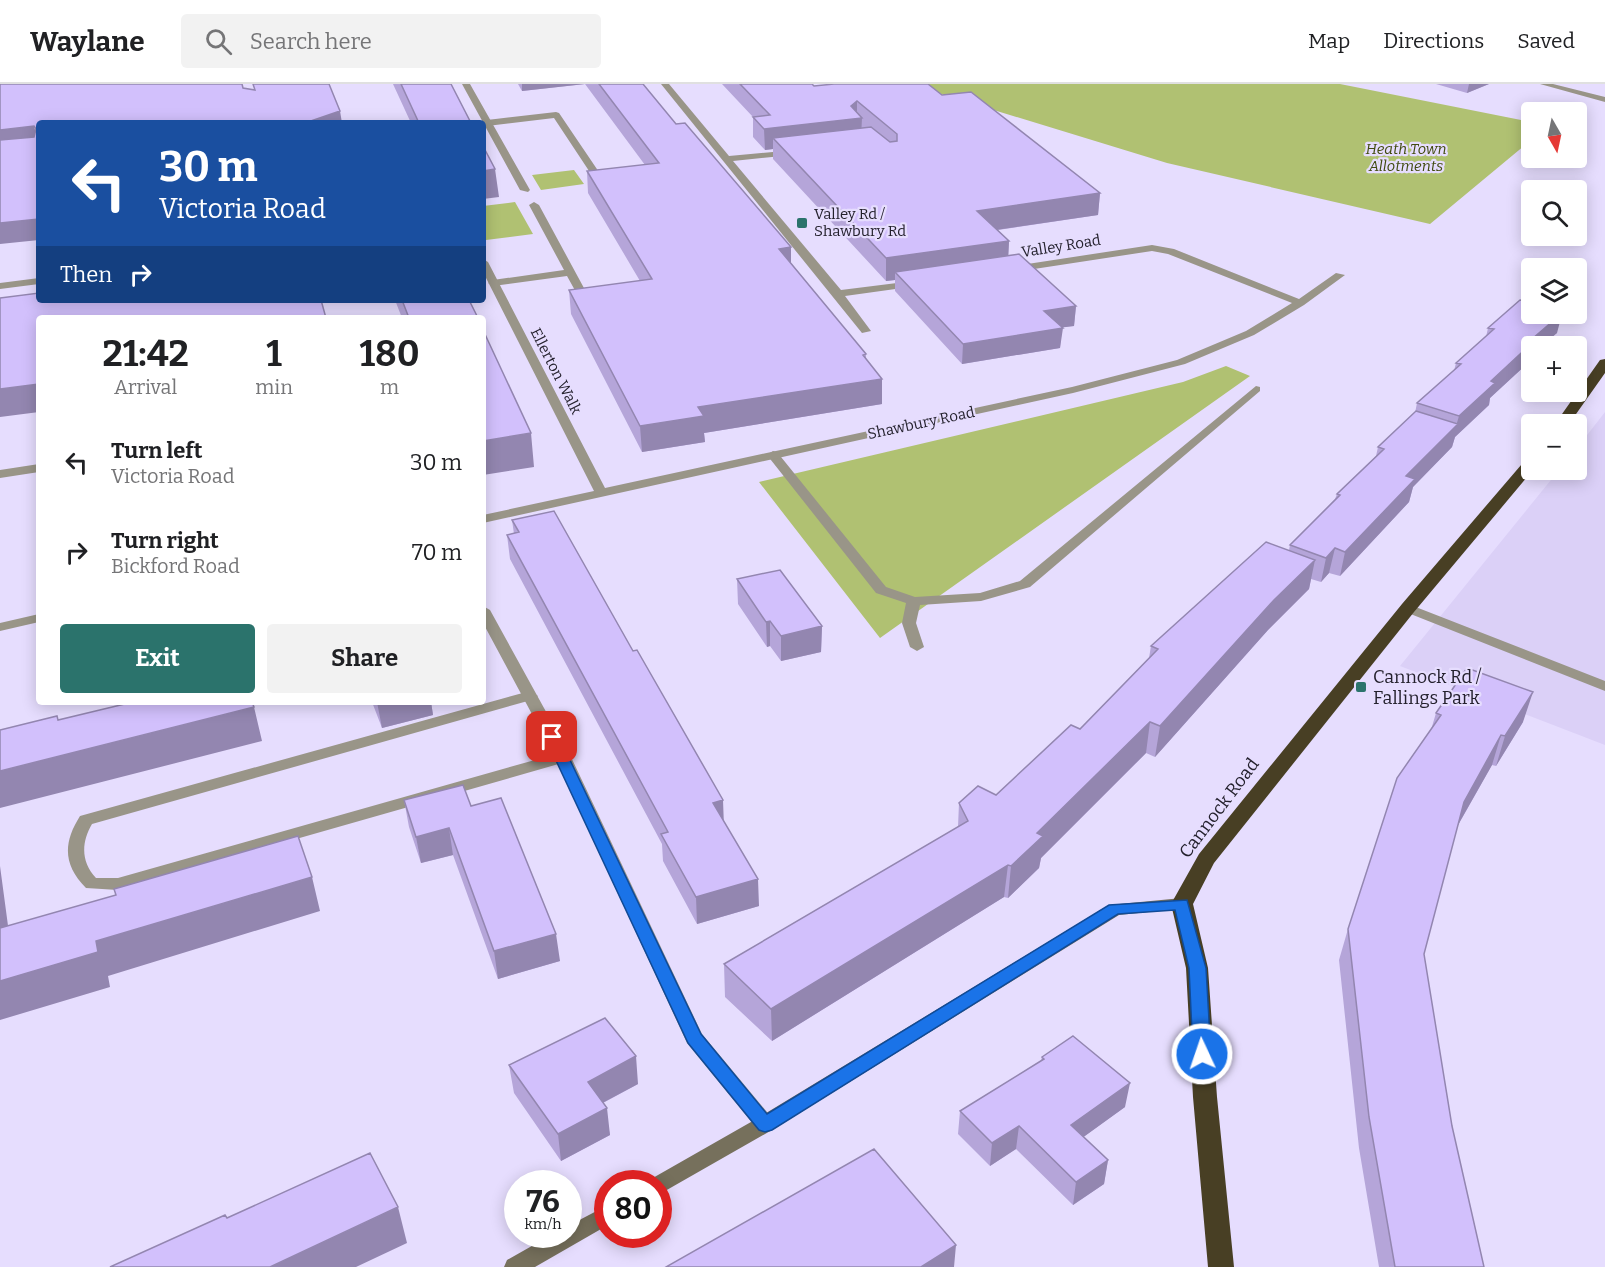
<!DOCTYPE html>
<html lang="en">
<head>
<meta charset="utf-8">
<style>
	body { margin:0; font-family:Bitter,serif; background:#f2f2f2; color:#202124; height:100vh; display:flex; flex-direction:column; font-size:22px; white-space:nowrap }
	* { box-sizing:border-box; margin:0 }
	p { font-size:20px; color:#757577 }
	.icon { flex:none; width:33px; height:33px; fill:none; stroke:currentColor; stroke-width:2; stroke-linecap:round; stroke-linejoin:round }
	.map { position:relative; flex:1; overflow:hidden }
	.sheet { position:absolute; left:36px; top:231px; width:450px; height:390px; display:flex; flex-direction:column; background:#fff; border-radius:6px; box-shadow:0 3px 15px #0003 }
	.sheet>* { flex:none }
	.guide { position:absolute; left:36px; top:36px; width:450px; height:183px; border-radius:6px; box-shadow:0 3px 15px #0003; background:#1a4fa0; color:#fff; overflow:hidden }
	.needle { width:39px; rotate:171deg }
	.controls { position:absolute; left:1521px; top:18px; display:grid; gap:12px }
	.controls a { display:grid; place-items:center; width:66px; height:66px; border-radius:6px; background:#fff; box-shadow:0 3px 15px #0003; font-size:30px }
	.speed { position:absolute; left:504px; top:1086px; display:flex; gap:12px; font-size:30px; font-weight:700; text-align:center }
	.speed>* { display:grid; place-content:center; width:78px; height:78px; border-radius:50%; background:#fff; box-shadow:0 3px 15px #0003; line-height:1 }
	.speed small { font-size:15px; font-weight:400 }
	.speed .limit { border:9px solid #d22; background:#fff; color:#111 }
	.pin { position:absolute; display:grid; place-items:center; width:51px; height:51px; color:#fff; margin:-26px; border-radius:12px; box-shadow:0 3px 9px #0006 }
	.me { position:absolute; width:66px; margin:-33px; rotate:357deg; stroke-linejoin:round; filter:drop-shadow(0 0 4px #0008) }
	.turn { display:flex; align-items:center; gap:21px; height:126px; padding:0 24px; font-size:27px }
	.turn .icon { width:78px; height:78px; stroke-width:2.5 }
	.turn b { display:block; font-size:42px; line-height:51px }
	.then { display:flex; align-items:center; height:57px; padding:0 24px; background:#0003; gap:12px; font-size:22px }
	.eta { display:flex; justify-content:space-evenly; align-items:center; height:102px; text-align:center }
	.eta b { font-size:36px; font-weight:700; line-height:42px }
	.action { display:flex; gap:12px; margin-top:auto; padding:12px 24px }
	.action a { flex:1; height:69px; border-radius:6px; background:#2b736c; color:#fff; font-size:24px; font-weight:700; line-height:69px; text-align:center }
	.action a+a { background:#f2f2f2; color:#202124 }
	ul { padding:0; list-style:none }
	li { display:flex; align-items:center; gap:18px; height:90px; padding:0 24px }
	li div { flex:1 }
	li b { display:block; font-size:22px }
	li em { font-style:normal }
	header { display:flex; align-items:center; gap:36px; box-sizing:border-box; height:84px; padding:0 30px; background:#fff; border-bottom:2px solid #e0e0e0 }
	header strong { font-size:28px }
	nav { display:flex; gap:33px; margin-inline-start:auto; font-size:21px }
	.search { width:420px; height:54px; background:#f2f2f2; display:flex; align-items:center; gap:15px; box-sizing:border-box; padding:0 21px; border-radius:6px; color:#757577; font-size:22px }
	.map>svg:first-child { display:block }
	.built { fill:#dbd0f7 }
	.green { fill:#b0c172 }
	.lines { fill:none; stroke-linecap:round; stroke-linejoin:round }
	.lane { fill:#999588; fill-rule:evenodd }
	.street { fill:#999588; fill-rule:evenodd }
	.secondary { fill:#76705c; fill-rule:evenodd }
	.highway { fill:#483f24; fill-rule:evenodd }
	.wall { fill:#b5a5d9 }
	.shaded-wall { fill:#9386b0 }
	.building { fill:#d2c0fc; stroke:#9386b0; stroke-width:1.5 }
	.route { fill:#1a73e8; stroke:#114b97; stroke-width:1.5 }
	.poi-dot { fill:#2b736c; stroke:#e6ddfe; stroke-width:2 }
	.labels { text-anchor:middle; stroke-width:4.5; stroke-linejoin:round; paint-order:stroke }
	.far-park-label { font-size:15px; font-style:italic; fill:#414b0f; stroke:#e6ddfe }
	.far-poi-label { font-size:15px; fill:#24212d; stroke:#e6ddfe; text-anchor:start }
	.far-street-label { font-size:15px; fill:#24212d; stroke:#e6ddfe }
	.poi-label { font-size:18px; fill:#24212d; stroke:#e6ddfe; text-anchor:start }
	.street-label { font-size:18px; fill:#24212d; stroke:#e6ddfe }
</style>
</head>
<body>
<header>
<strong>Waylane</strong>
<div class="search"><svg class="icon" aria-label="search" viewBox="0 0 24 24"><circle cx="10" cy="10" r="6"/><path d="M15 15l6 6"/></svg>Search here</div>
<nav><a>Map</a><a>Directions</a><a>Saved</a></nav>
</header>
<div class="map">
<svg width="1605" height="1183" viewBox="0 0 1605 1183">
	<rect width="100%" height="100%" fill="#e6ddfe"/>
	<path class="built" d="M1605 328V661L1400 582 1559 386H1576L1577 364Z"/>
	<path class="green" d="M909 0H1340L1531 38V56L1430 140 1167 79Z
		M574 86 584 100 541 106 532 91Z
		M515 118 533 150 486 156 483 150V122Z
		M1226 282 1250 292 880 554 759 398 1183 298Z"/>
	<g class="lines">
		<path class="lane" d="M556 28 559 29 605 97 603 99H597L554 34 487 42 483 39 487 36Z
			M534 118 539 121 591 217 590 219H582L567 192 493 202 488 199 493 196 564 186 529 121Z
			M39 194V200L0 205V199Z
			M1256 302 1260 303V307L1030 503 981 517 920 521 916 539 924 563 917 567 910 563 902 539 906 519 876 509 767 371 773 367 777 368 886 503 915 513 980 509 1020 497Z
			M1408 520 1605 597V607L1403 527 1401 524 1403 521Z
			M530 607 538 612 535 615 92 740C81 759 81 778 96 794H118L563 668 569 669 571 673 569 677 118 806 86 804C63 781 63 759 80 732Z"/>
		<path class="street" d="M462 0H470L530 106 528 108 520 106Z
			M661 0H669L729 72 795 66 796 68 792 71 733 77 841 206 913 197 918 200 917 202 845 212 871 247 862 249Z
			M1540 0H1553L1605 13V18Z
			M1152 161 1174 165 1299 215 1336 189 1345 191 1304 221 1254 251 1185 280 1073 309 483 439V431L594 407 483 188V175L488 178 605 404 1072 303 1177 276 1246 247 1292 219 1168 170 1152 167 1014 188 1009 185 1014 182Z
			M39 380V388L0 394V386Z
			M483 522 490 526 571 673 702 950 772 1034 775 1040 772 1046 765 1048 758 1046 687 959 555 673 483 539Z
			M39 530V538L0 547V539Z"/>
		<path class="secondary" d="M1182 814 1188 816 1191 820 1188 824 1119 831 772 1046 665 1107 658 1110V1100H648L651 1095 758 1034 1109 821Z
			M608 1121V1141L535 1183H504L507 1176 553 1150H568V1142Z"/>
		<path class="highway" d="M1605 275V289L1569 340H1555L1600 276Z
			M1532 373 1533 386 1414 528 1214 779 1193 820 1208 884 1217 1013 1234 1183H1208L1193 1013 1186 884 1171 820 1199 770 1402 520 1527 374Z"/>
	</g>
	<path class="wall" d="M393 0H451L471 39H411Z
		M518 0H643L676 40 791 163V179L866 270V275L882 320 704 349 705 358 642 368 571 230 569 206 640 197 588 109 587 87 645 81 585 0 522 7Z
		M722 0H812L814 2 942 11 1100 109 1098 131 998 146 1009 157 1008 171 1076 222 1074 242 1062 243 1060 264 962 280 895 207V196L886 197 773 75V65L765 66 753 53V33Z
		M1436 0H1489L1467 9Z
		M395 216H469L478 234H402Z
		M1488 244 1557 249 1532 262V272L1529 274 1528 279 1490 314 1489 321 1455 353 1452 363 1413 403 1409 418 1340 492 1329 489 1321 498 1311 495 1309 505 1268 546 1155 673 1146 669 1041 774 1039 784 1008 814 1004 813 772 957 725 913 724 880 958 743 959 719 996 711 1080 645 1149 574 1151 562 1289 466 1290 461 1335 415 1337 410 1376 372 1378 363 1415 329 1417 319 1454 287 1456 279 1486 253Z
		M512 436 723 736 759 822 697 840 663 777 662 760 510 475 507 451 514 450Z
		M737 495 822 542 821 568 781 577 770 562 767 563 738 520Z
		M372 618H431L433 631 382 644Z
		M1436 629 1523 638 1496 682 1492 681 1457 743 1424 870 1452 1042 1484 1183H1379L1359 1064 1339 876 1348 845 1431 646Z
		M404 716 471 722 560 877 498 895 453 771 421 779 409 743Z
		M1042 973 1125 1023 1083 1053 1108 1076 1104 1100 1073 1121 1016 1065 990 1082 958 1050 960 1027 1041 977Z
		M509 981 638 1000 603 1019 610 1051 561 1077 514 1009Z"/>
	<path class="shaded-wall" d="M522 0H585L522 7Z
		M1469 0H1489L1467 9Z
		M857 17V34H862L861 54H773V65L765 66 764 45 851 22Z
		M340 27 342 39H305Z
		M34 42 39 61 0 65V46Z
		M495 85 499 113 483 115V87Z
		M1100 109 1098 131 975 149 977 127Z
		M39 135V156L0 160V139Z
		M1009 157 1008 180 895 188V196L886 197V174Z
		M791 163V187L779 165Z
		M1076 222 1074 242 1042 246 1044 227Z
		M1561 230H1562L1557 249 1542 262H1532V272L1529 274 1528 279 1490 314 1489 321 1455 353 1452 363 1413 403 1409 418 1340 492 1345 468 1406 392 1456 342 1459 332 1491 297 1532 255Z
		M1063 244 1060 264 962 280 963 260Z
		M882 295V320L704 349 705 358 642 368 640 342 698 323Z
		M39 300V328L0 333V305Z
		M531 349 534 383 483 391V357Z
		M1335 464 1329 489 1321 498 1326 474Z
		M1315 476 1309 505 1268 546 1155 673 1160 642 1274 516Z
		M770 537V562L767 563 766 538Z
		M822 542 821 568 781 577V552Z
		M1533 608 1523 638 1496 682 1505 652Z
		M377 618H431L433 631 382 644Z
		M254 623 262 657 0 724V687Z
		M1150 638 1146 669 1041 774 1039 784 1008 814 1011 782 1037 749Z
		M1501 651 1492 681 1454 748 1464 718Z
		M723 716 724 743 713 719Z
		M449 744 453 771 421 779 416 753Z
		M1008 781 1004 813 772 957 771 925Z
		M0 782 13 879 0 846Z
		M312 793 320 827 108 892 110 903 0 936V897L96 857Z
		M758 795 759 822 697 840 696 813Z
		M556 850 560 877 498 895 494 867Z
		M636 972 638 1000 591 1025 588 998Z
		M1130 999 1125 1023 1067 1065 1071 1041Z
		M607 1024 610 1051 561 1077 558 1050Z
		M1019 1042 1016 1065 990 1082 992 1059Z
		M1108 1076 1104 1100 1073 1121 1076 1098Z
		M398 1123 407 1159 356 1183H270Z
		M956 1161 954 1183H921Z"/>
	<path class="building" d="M0 0H242L243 4 255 6 253 0H329L340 27 305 39H39V135L0 139V56L34 53 36 45 34 42 0 46Z
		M401 0H451L471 39H419Z
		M599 0H643L676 40 685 39 791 163 779 165 866 270 863 271 882 295 698 323 704 332 640 342 569 206 652 195 587 87 659 79Z
		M740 0H812L814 2 834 0H928L942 11 971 8 1100 109 977 127 1009 157 886 174 773 54 871 43 890 58 897 57V50L857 17 851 22 862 34 764 45 753 33 770 31Z
		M483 62 495 85 483 87Z
		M1019 170 1076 222 1044 227 1063 244 963 260 895 188Z
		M39 209V216H321L326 234H39V300L0 305V214Z
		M402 216H469L478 234H409Z
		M1520 216 1532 219V230H1561L1532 255 1534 257 1491 297 1495 299 1459 332 1417 319 1461 280 1456 279 1494 245 1488 244Z
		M483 246 531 349 483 357Z
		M1416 327 1458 340 1406 392 1415 395 1345 468 1335 464 1326 474 1290 461 1340 411 1337 410 1384 365 1378 363Z
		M554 427 633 567 637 566 723 716 713 719 758 795 696 813 661 750 668 748 507 451 519 448 512 436Z
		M1266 458 1315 476 1274 516 1160 642 1150 638 1037 749 1043 752 1011 782 1008 781 771 925 724 880 968 737 959 719 978 702 996 711 1071 641 1080 645 1158 565 1151 562Z
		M780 486 822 542 781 552 770 537 766 538 737 495Z
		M1467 584 1533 608 1505 652 1501 651 1464 718 1424 870 1452 1042 1484 1183H1395L1369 1033 1348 845 1397 694 1441 631 1436 629Z
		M133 618H252L254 623 0 687V646L57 632 58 636Z
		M463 701 471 722 501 714 556 850 494 867 449 744 416 753 404 716Z
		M298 752 312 793 96 857 98 868 0 897V844L116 811 114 805Z
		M605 934 636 972 588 998 607 1024 558 1050 509 981Z
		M1073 952 1130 999 1071 1041 1108 1076 1076 1098 1019 1042 992 1059 960 1027 1044 975 1042 973Z
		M874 1065 956 1161 921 1183H666Z
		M370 1069 398 1123 270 1183H110L225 1131 227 1134Z"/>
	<path class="route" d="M552 648 559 653 701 950 767 1030 1109 821 1187 816 1206 884 1211 970 1208 975H1196L1193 970 1189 884 1175 826 1118 830 772 1046 765 1048 759 1046 688 959 545 653Z"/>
	<g class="poi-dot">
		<rect x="796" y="133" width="12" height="12" rx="3"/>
		<rect x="1355" y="597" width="12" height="12" rx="3"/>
	</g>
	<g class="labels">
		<g class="far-park-label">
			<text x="1406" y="70">Heath Town<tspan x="1406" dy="17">Allotments</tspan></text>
		</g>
		<g class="far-poi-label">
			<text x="814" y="135">Valley Rd /<tspan x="814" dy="17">Shawbury Rd</tspan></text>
		</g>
		<g class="far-street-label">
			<text transform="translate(1061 162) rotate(-9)" y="5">Valley Road</text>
			<text transform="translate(556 287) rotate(63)" y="5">Ellerton Walk</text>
			<text transform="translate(921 339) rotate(-12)" y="5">Shawbury Road</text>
		</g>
		<g class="poi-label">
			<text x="1373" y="599">Cannock Rd /<tspan x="1373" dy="21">Fallings Park</tspan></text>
		</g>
		<g class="street-label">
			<text transform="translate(1219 724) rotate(-53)" y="6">Cannock Road</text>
		</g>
	</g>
</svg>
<div class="controls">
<a><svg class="needle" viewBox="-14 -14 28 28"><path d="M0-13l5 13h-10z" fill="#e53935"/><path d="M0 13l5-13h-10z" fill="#757577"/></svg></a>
<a><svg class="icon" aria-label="search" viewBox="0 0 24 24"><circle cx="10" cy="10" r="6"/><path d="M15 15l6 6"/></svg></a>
<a><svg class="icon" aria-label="layers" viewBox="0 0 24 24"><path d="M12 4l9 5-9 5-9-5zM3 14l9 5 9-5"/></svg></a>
<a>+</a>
<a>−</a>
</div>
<div class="speed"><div>76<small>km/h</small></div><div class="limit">80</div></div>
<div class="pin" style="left:552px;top:653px;background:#d93025"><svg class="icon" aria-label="arrive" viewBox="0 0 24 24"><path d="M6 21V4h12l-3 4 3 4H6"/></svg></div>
<svg class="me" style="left:1202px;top:970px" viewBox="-20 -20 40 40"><circle r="17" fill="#1a73e8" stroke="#fff" stroke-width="3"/><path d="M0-11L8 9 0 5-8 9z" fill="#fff"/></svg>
<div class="guide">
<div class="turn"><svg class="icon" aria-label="left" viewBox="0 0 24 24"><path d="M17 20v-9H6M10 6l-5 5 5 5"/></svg><div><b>30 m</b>Victoria Road</div></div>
<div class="then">Then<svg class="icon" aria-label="right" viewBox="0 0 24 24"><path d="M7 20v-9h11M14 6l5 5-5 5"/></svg></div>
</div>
<section class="sheet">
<div class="eta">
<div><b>21:42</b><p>Arrival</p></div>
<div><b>1</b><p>min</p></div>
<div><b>180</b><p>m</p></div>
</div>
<ul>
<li><svg class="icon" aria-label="left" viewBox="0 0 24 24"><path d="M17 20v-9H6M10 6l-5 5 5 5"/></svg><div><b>Turn left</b><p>Victoria Road</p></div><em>30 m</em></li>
<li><svg class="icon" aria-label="right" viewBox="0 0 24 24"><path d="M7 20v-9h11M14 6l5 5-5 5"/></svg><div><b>Turn right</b><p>Bickford Road</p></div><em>70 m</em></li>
</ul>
<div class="action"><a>Exit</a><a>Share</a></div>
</section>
</div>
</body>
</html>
